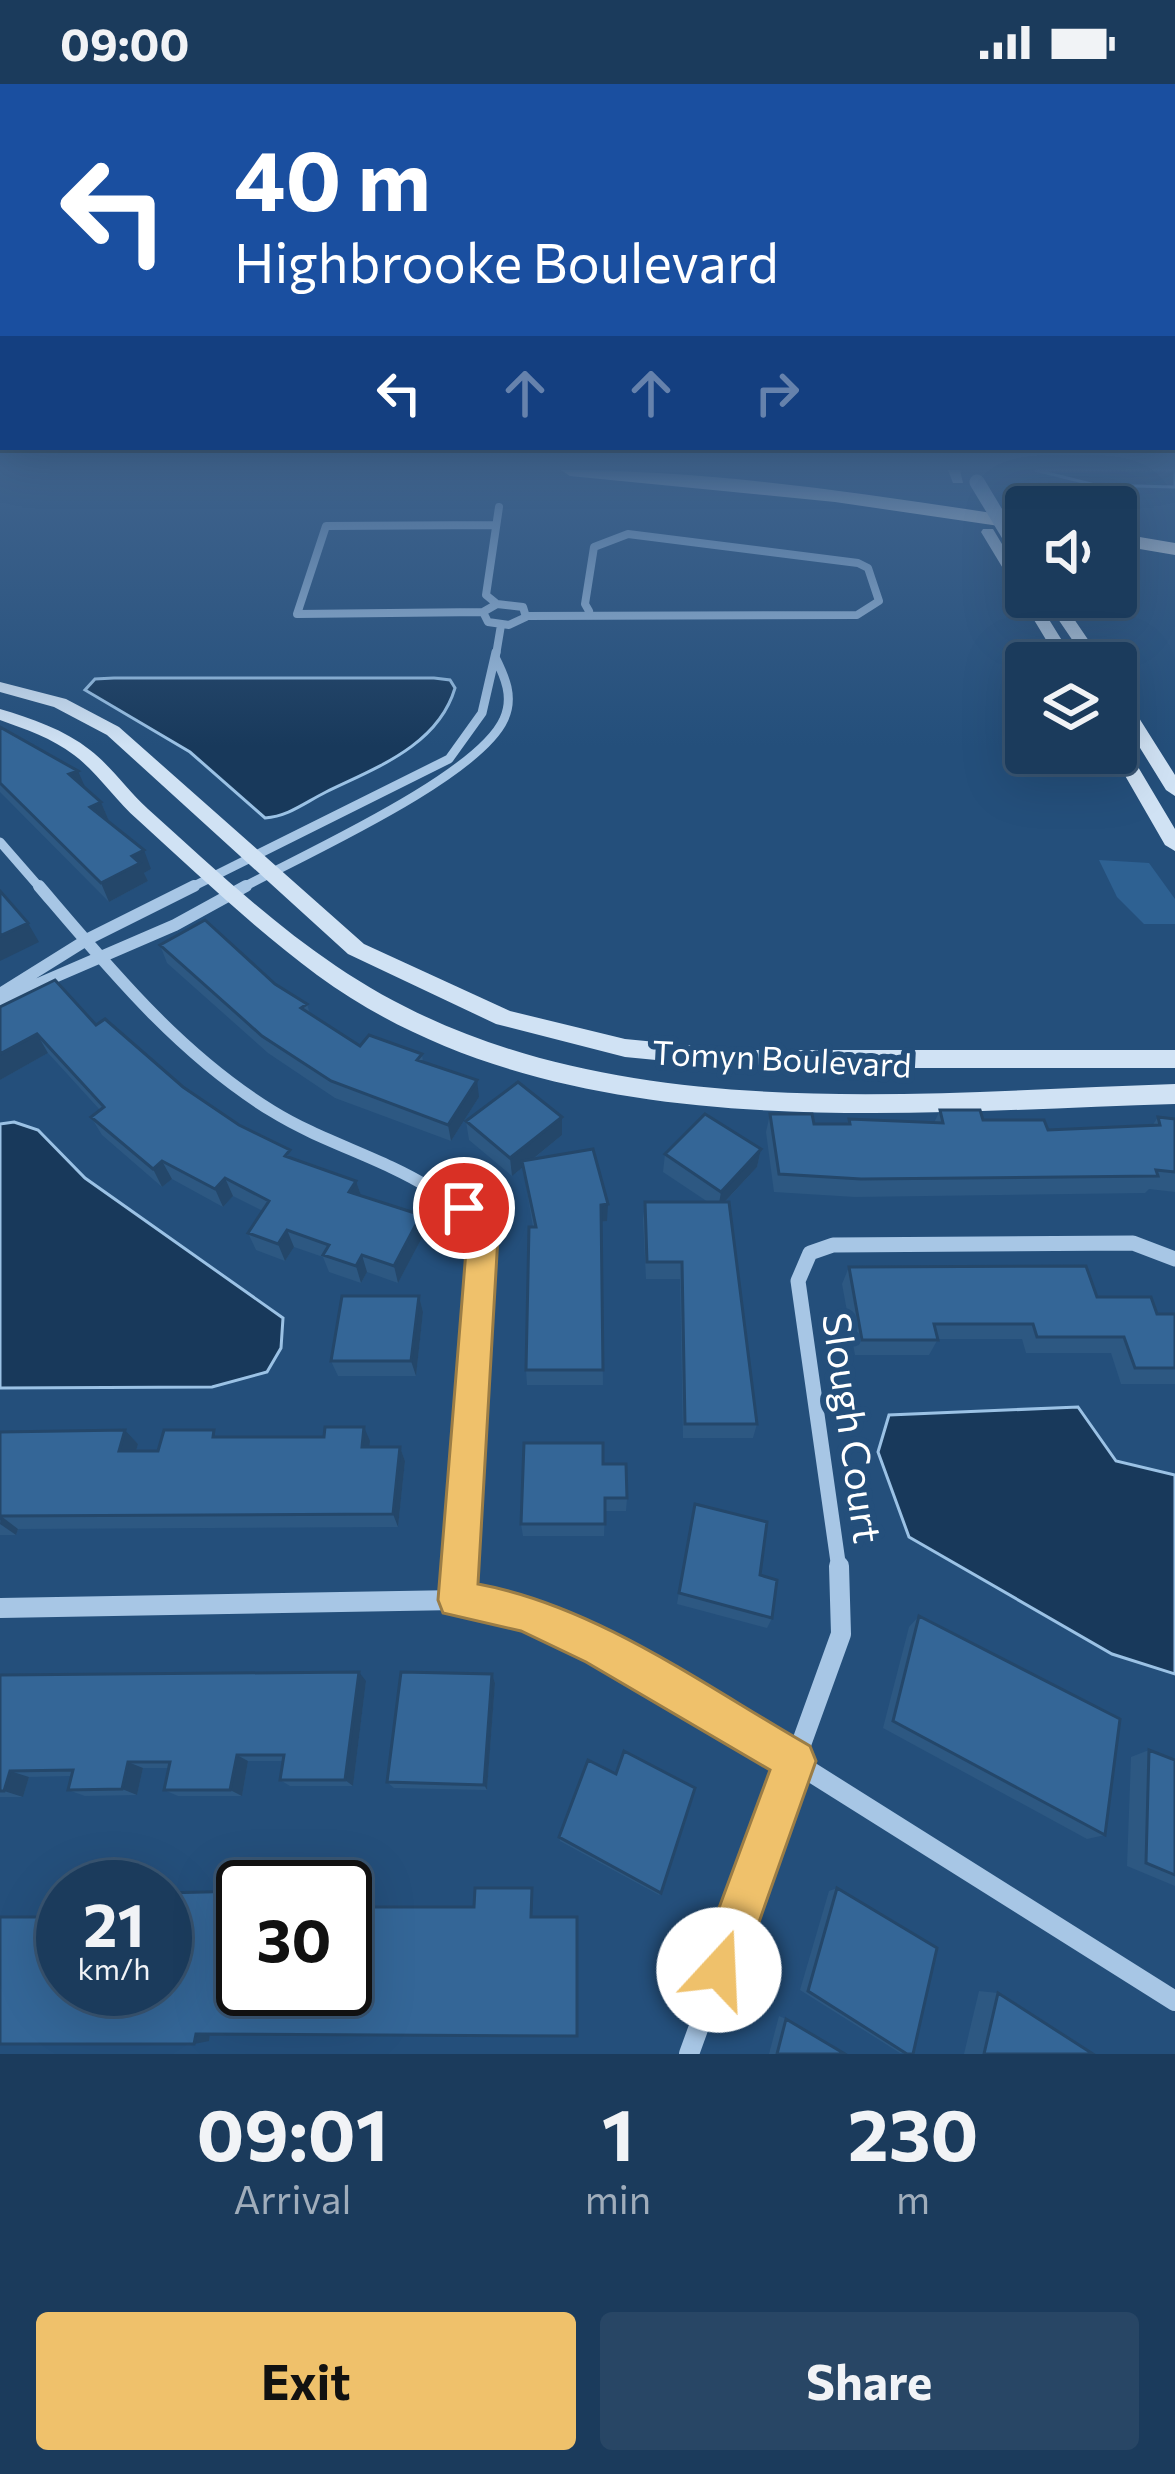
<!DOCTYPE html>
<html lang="en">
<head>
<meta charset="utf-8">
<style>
	body { margin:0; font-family:Commissioner,sans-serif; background:#284665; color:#f1f3f6; height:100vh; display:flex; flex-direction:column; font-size:45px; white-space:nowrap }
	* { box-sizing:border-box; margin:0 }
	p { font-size:39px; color:#a0adbb }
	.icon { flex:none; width:66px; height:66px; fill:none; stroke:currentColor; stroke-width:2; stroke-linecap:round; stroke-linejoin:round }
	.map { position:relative; height:1970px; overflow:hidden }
	.sheet { display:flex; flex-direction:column; background:#1b3b5c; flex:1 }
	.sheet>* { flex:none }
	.guide { position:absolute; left:0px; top:0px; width:1176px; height:366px; box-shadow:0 12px 48px #0002,0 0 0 3px #395572; background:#1a4fa0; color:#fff; overflow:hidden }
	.controls { position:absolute; left:1005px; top:402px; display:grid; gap:24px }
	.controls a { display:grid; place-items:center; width:132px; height:132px; border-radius:12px; background:#1b3b5c; box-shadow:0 12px 48px #0002,0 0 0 3px #395572; font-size:60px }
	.speed { position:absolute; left:36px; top:1776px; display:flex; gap:24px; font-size:60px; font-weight:700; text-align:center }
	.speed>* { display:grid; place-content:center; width:156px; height:156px; border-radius:50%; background:#1b3b5c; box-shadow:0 12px 48px #0002,0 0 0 3px #395572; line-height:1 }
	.speed small { font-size:30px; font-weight:400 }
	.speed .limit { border:6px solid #111; border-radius:18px; background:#fff; color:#111 }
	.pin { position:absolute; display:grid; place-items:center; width:102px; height:102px; color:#fff; margin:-51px; border:6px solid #fff; border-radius:50%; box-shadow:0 3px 12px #0007 }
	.me { position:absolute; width:132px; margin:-66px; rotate:20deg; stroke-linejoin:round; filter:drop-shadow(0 0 9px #0008) }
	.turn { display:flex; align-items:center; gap:42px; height:252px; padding:0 36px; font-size:54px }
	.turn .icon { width:156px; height:156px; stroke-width:2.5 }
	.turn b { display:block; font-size:84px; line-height:102px }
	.lanes { display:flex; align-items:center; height:114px; padding:0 36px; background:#0003; justify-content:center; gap:60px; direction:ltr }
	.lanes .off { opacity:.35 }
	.eta { display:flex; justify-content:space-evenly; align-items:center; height:204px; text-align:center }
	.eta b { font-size:72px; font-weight:700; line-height:84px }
	.action { display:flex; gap:24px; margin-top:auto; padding:24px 36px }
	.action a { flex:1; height:138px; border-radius:12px; background:#efc16b; color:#111; font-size:48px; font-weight:700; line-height:138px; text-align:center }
	.action a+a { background:#284665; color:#f1f3f6 }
	.status { display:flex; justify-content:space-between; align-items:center; height:84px; padding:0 60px; background:#1b3b5c; direction:ltr }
	.status svg { height:33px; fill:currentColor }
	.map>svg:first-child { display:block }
	.green { fill:#2e6192 }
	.water { fill:#18395b; stroke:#9bc2e5; stroke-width:3 }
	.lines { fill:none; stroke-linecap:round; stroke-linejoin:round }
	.street-far4 { stroke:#a7c6e5; stroke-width:8 }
	.street-far3 { stroke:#a7c6e5; stroke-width:9 }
	.street-far2 { stroke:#a7c6e5; stroke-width:12 }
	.street-far1 { stroke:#a7c6e5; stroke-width:15 }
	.street { stroke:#a7c6e5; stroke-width:20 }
	.secondary { fill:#d0e2f4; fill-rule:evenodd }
	.highway { fill:#fff; fill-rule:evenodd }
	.secondary-bridge { stroke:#d0e2f4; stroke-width:15 }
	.wall { fill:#2d5882 }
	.shaded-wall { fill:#24476a }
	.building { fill:#346697; stroke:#24476a; stroke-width:3 }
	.route { fill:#efc16b; stroke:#9b7d46; stroke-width:3 }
	.labels { text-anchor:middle; stroke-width:12; stroke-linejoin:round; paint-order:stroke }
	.street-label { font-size:33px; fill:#fff; stroke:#244f7b }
	.near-street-label { font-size:39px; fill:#fff; stroke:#244f7b }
</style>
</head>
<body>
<div class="status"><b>09:00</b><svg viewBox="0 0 49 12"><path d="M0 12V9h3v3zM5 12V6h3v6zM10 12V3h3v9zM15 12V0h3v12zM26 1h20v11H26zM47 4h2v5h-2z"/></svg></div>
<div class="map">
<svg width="1175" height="1970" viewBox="0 0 1175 1970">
	<rect width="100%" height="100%" fill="#244f7b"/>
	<path class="green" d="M1099 776 1149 779 1175 815V840H1144L1117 813Z"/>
	<path class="water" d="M1035 386H1175V403L1095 401Z
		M114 594H434L450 596 455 604C438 662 375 684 326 708 304 719 289 732 265 734L190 668 85 606 95 595Z
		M14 1038 38 1046 85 1094 283 1234 281 1264 267 1288 212 1303 0 1304V1040Z
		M1078 1323 1116 1377 1175 1391V1590L1112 1570 909 1453 878 1368 889 1331Z"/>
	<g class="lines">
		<path class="street-far4" d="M497 520 523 523 526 533 509 541 488 538 483 528Z
			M497 520 486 511 499 423
			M483 528 297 530 326 442 495 441
			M526 532 857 531 879 517 868 484 858 479 628 450 594 463 585 520 589 527
			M496 571 501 541"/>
		<path class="street-far3" d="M0 758 41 805
			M188 805 449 675 482 629 496 568
			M240 805C301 772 478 693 504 635 514 613 505 593 495 573"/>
		<path class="street-far2" d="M39 802C109 884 179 970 272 1027 322 1058 380 1073 430 1104
			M0 910 88 855 194 802
			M1 916 175 841 246 802"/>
		<path class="street-far1" d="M425 1101 483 1152 459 1485
			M839 1485 798 1197 810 1169 833 1161 1133 1159 1175 1175"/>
		<path class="street" d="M457 1516 459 1482
			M0 1524 457 1516 532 1536 631 1582 787 1673 1175 1917
			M689 1970 841 1550 839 1482"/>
		<path class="secondary" d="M948 386H960L963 399H953Z
			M983 445H993L1026 500V513H1035L1076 579H1060L981 448Z
			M1004 448H1014L1026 466V480L1021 479 1002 451Z
			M1043 513H1059L1104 579H1088Z
			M0 598 66 615 119 643 364 860 510 927 625 955 739 966H1175V984H739L625 973 496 940 348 870 107 651 54 623 0 608Z
			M1116 606 1122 607 1175 691V712L1166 706 1116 625Z
			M0 625C31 634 65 646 90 666 112 683 127 706 148 725 207 778 269 837 336 882 579 1047 896 1009 1175 1000V1020C896 1028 556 1066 317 891 254 844 196 789 138 736 115 716 98 689 74 671 52 654 25 645 0 636Z
			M1116 656 1125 661 1175 745V767L1165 761 1112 669H1116Z"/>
		<path class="highway" d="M561 386C717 386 872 411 1026 434V446L835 418 570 392Z
			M1116 449 1175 459V471L1116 461Z"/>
		<path class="secondary-bridge" d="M977 398 1009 451"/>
	</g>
	<path class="wall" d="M0 643 86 705 101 718 109 737 151 785 144 789 148 797 109 818 0 708Z
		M160 861 275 900 307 920 310 930 360 962 422 970 423 978 479 1013 451 1057 335 1014 268 969 167 879Z
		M0 923 96 941 239 1041 293 1075 356 1097 361 1111 425 1148 398 1199 367 1188 361 1199 329 1188 323 1173 294 1163 285 1177 256 1166 248 1149 263 1127 233 1112 223 1123 172 1095 162 1103 102 1051 91 1033 100 1026 48 969 0 996Z
		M940 1026 983 1036 1048 1046 1152 1042 1158 1033 1175 1035V1108L1149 1105 1145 1109 855 1113 774 1108 766 1048 770 1030 814 1040H847L849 1035 934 1039Z
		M562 1033V1051L532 1076 607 1137 601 1138 603 1301H527L526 1286 533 1143 523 1083 512 1092 469 1056 466 1037Z
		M761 1065 757 1083 725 1118 757 1340 753 1354H683L680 1195H646L643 1136 645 1118H708L663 1088 665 1070Z
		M849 1183 1097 1213 1157 1230H1175V1300H1121L1111 1269H1026L1022 1255H938L929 1271H855L842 1200Z
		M419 1212 423 1228 416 1292H338L331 1277Z
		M125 1346 138 1360 136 1367H158L219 1353 370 1357 369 1363H400L405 1377 398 1443 18 1445 16 1451H0V1348Z
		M603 1380 627 1414 626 1427H605L604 1452H523L521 1440Z
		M692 1432 772 1534 767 1544 677 1520Z
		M919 1532 1105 1751 1087 1755 883 1644 909 1543Z
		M492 1590 495 1599 487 1706 394 1704 387 1698Z
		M0 1591 366 1597 353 1702H290L280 1696 283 1677H248L242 1712H178L164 1706 169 1684H143L137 1711 85 1712 68 1706 71 1692 29 1693 23 1713H0Z
		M1149 1666 1175 1676V1802L1127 1782 1131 1673Z
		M559 1753 661 1809 659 1811 560 1757Z
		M837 1804 913 1970 900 1969 800 1906 829 1807Z
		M979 1907 998 1909 1093 1970H964Z
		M779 1932 786 1935 845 1970H769Z"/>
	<path class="shaded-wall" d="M78 687 86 705 69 690Z
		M101 718 109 737 90 723Z
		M144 766 151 785 144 789 148 797 109 818 101 799 132 772Z
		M28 839 39 858 0 877V852Z
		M37 950 48 969 0 996V970Z
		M477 996 479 1013 451 1057 448 1041Z
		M562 1033V1051L512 1092 510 1074Z
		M761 1065 757 1083 718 1125 721 1108Z
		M162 1077 172 1095 162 1103 153 1085Z
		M225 1094 233 1112 223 1123 215 1105Z
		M356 1097 362 1114 349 1108Z
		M608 1120 607 1137 600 1138 601 1121Z
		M421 1131 425 1148 398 1199 394 1182Z
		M287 1146 294 1163 285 1177 278 1160Z
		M362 1171 367 1188 361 1199 356 1182Z
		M419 1212 423 1228 416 1292 411 1277Z
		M364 1343 370 1357 368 1377 362 1363Z
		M125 1346 138 1360 132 1381 119 1367Z
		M400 1363 405 1377 398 1443 393 1430Z
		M1 1432 18 1445 16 1451 0 1440Z
		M359 1588 366 1597 353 1702 345 1696Z
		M492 1590 495 1599 487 1706 484 1701Z
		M237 1671 248 1677 242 1712 230 1706Z
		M128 1678 143 1684 137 1711 122 1705Z
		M10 1687 29 1693 23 1713 4 1707Z
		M210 1948 209 1957 194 1960 196 1950Z"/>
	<path class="building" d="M0 643 78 687 69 690 101 718 90 723 144 766 132 772 140 779 101 799 0 699Z
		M0 807 28 839 0 852Z
		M205 836 275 900 307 920 301 924 360 962 369 951 422 970 417 976 477 996 448 1041 331 997 262 952 160 861Z
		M55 896 96 941 105 935 183 1003 239 1041 290 1066 285 1072 356 1097 349 1108 421 1131 394 1182 362 1171 356 1182 323 1171 329 1161 287 1146 278 1160 248 1149 269 1117 225 1094 215 1105 162 1077 153 1085 91 1033 104 1023 37 950 0 970V923Z
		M518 998 562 1033 510 1074 466 1037Z
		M940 1026H980L983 1036H1044L1048 1046 1160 1041 1158 1033 1175 1035V1088L1156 1086 1158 1092 861 1095 779 1090 770 1030H812L814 1040H850L849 1035 943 1039Z
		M705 1030 761 1065 721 1108 665 1070Z
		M593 1065 608 1120 601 1121 603 1286H526L529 1143H536L522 1077Z
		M645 1118H729L757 1340H685L682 1178H647Z
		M1086 1182 1097 1213H1151L1157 1230H1175V1284H1135L1124 1253H1037L1033 1240H934L938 1256H862L849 1183Z
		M342 1212H419L411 1277H331Z
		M325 1343H364L362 1363H400L393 1430 1 1432 0 1436V1348L125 1346 119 1367H158L164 1346H214L213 1353H324Z
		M524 1359H603V1380H626L627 1414H605V1440H521Z
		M695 1420 767 1438 760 1491 777 1496 772 1534 679 1509Z
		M919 1532 1120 1635 1105 1751 893 1637Z
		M359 1588 345 1696H280L284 1671H237L230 1706H164L170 1678H128L122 1705 68 1706 73 1686 10 1687 4 1707H0V1591Z
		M401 1588 492 1590 484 1701 387 1698Z
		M1149 1666 1175 1676V1791L1146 1779Z
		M624 1667 695 1704 661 1809 559 1753 588 1676 616 1690Z
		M475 1804H532L531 1833H577V1952L196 1950 194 1960H0V1833H63V1905H165V1809L243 1807V1905H345V1823H474Z
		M837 1804 937 1864 913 1970H907L808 1907Z
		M998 1909 1093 1970H984Z
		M786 1935 845 1970H777Z"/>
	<linearGradient id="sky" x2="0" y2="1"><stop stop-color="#142b44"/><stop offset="0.58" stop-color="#3f638d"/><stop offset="1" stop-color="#3f638d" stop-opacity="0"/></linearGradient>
	<rect width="1175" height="662" fill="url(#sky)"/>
	<path class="route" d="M464 1112 475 1115 498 1152 478 1500C597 1522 705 1602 810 1662L816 1677 736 1903 719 1910 703 1903 696 1886 770 1686 586 1578 521 1547 443 1529 438 1516 467 1154 449 1124Z"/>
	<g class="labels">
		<g class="street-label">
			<text transform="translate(782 975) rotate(3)" y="12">Tomyn Boulevard</text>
		</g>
		<g class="near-street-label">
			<text transform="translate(852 1344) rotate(82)" y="14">Slough Court</text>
		</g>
	</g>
</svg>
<div class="controls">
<a><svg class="icon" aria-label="sound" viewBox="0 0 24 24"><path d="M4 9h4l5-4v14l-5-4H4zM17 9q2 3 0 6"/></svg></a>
<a><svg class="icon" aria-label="layers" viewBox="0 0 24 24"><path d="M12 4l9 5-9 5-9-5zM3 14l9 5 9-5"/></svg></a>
</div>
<div class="speed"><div>21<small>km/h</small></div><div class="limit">30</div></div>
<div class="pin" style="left:464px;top:1124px;background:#d93025"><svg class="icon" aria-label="arrive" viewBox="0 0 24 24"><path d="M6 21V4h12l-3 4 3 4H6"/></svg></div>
<svg class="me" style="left:719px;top:1886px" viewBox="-20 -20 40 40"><circle r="19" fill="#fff"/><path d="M0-13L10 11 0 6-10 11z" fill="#efc16b"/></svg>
<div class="guide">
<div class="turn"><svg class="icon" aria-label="left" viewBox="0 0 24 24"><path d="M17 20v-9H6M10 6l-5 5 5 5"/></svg><div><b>40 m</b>Highbrooke Boulevard</div></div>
<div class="lanes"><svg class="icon" aria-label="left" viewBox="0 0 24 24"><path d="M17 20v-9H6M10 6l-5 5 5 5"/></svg><svg class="icon off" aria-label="ahead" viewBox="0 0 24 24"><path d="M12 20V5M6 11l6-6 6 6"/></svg><svg class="icon off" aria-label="ahead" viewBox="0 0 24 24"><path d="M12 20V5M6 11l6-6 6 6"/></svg><svg class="icon off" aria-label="right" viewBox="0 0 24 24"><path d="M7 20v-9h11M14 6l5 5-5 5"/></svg></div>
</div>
</div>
<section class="sheet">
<div class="eta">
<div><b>09:01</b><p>Arrival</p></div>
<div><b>1</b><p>min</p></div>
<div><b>230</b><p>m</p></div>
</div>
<div class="action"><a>Exit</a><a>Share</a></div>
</section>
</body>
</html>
